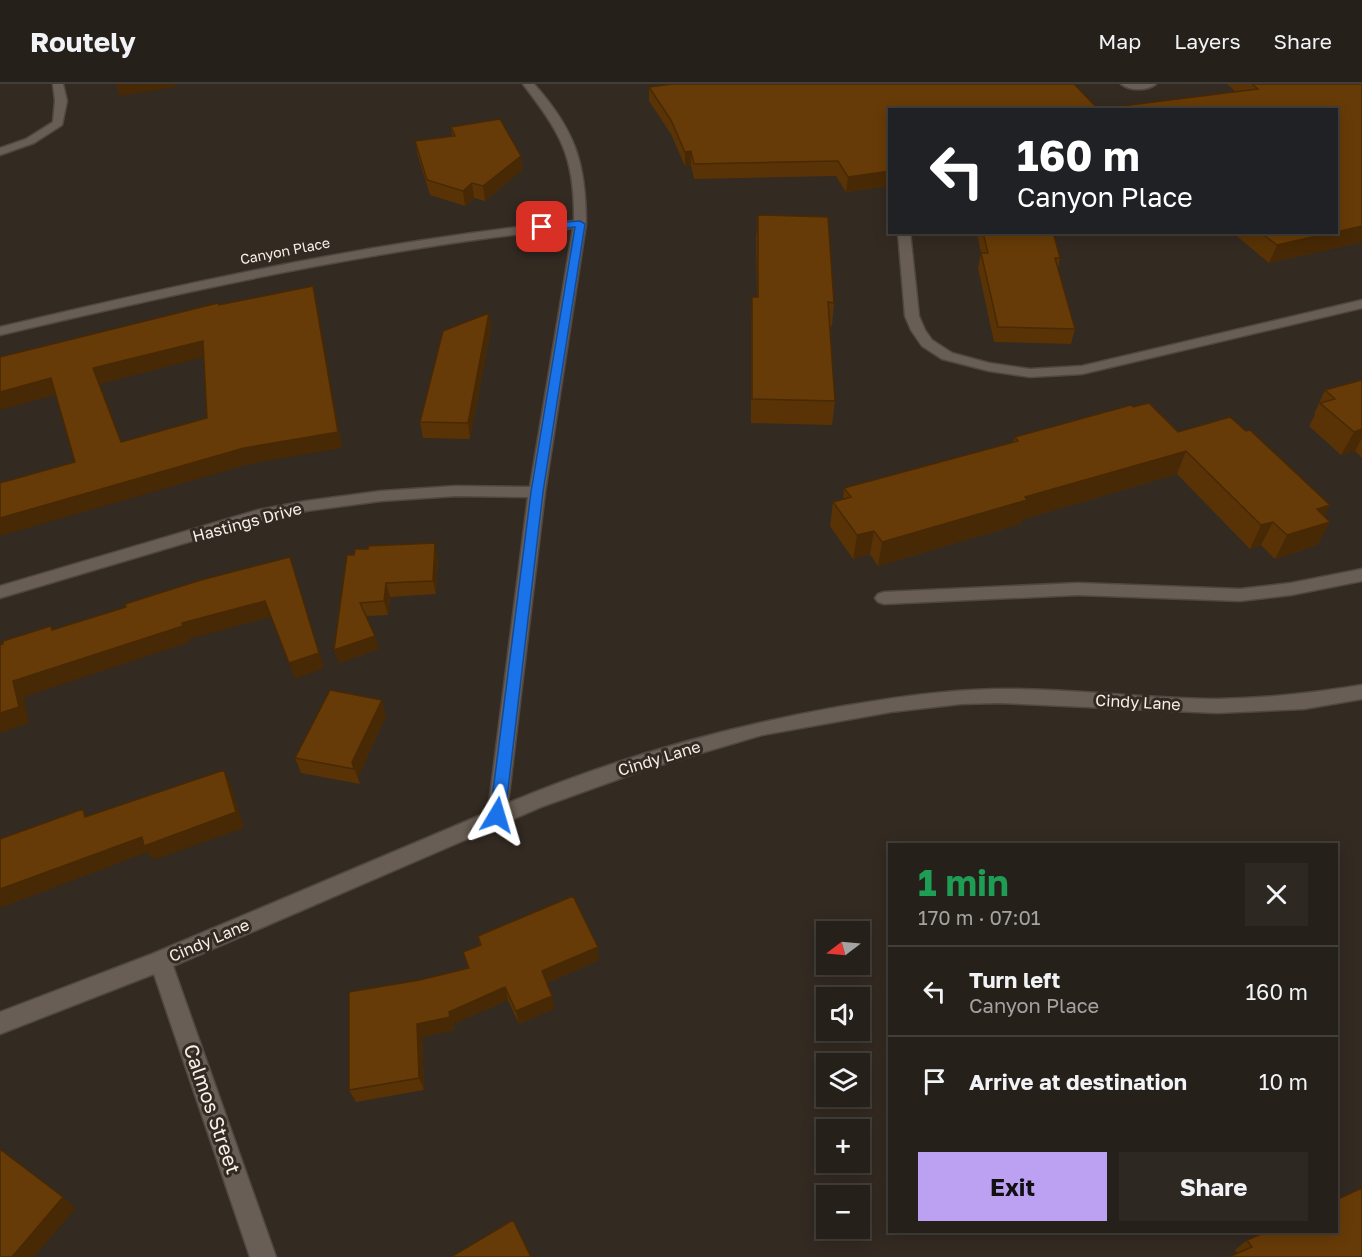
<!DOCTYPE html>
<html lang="en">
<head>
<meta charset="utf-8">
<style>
	body { margin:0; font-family:"Golos Text",sans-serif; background:#2e2823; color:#f1f3f6; height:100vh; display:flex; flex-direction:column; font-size:22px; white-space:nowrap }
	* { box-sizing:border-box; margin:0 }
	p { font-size:20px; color:#a4a3a2 }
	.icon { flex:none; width:33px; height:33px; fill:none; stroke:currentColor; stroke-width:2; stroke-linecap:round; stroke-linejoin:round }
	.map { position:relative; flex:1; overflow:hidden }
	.side { position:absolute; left:888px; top:759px; width:450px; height:390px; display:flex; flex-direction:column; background:#26201a; border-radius:0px; box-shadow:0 3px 15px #0003,0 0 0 2px #423e39 }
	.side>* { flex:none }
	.hud { position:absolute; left:888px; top:24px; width:450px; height:126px; border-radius:0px; box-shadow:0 3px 15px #0003,0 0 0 2px #423e39; background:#202124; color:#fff; overflow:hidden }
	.needle { width:39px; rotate:254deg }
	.tools { position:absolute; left:816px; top:837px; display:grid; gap:12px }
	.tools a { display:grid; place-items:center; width:54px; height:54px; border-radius:0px; background:#26201a; box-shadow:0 3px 15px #0003,0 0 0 2px #423e39; font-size:30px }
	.pin { position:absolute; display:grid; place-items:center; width:51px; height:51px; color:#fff; margin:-26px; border-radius:12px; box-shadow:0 3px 9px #0006 }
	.me { position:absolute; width:66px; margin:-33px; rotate:7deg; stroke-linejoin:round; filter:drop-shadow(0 0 4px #0008) }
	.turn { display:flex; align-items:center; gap:21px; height:126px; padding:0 30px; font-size:27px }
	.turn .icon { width:78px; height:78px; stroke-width:2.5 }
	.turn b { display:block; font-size:42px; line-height:51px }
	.round { display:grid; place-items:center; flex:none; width:63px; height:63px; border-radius:0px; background:#2e2823 }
	.overview { display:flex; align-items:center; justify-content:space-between; height:102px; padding:0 30px }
	h1 { font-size:36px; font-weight:700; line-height:45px; color:#1e9e55 }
	.action { display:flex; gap:12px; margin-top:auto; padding:12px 30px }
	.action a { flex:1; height:69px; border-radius:0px; background:#bca0f2; color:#111; font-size:24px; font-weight:700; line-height:69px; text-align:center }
	.action a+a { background:#2e2823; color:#f1f3f6 }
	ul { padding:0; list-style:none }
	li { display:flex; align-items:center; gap:18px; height:90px; padding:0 30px; border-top:2px solid #423e39 }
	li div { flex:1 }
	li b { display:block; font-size:22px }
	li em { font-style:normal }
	header { display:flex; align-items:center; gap:36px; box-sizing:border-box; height:84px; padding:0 30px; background:#26201a; border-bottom:2px solid #423e39 }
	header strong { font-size:28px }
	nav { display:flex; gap:33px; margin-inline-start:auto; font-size:21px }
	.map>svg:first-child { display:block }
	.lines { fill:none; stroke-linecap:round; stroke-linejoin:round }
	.service-casing { stroke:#4f4741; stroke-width:3 }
	.minor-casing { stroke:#4f4741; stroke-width:3 }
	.service { fill:#695e55; fill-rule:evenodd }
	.minor { fill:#695e55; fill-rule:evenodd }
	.wall { fill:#593306 }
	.shaded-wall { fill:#482905 }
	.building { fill:#673b07; stroke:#482905; stroke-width:1.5; fill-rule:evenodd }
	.route { fill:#1a73e8; stroke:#114b97; stroke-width:1.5 }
	.labels { text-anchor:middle; stroke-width:6; stroke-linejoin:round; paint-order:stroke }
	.far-street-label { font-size:14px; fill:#f6efea; stroke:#332a22 }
	.street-label { font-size:16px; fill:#f6efea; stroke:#332a22 }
	.near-street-label { font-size:20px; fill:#f6efea; stroke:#332a22 }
</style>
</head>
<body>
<header>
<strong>Routely</strong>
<nav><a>Map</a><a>Layers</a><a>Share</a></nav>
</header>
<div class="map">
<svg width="1362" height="1173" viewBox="0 0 1362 1173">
	<rect width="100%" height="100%" fill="#332a22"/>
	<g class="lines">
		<defs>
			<path id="service" d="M1121 0H1156C1147 7 1130 7 1121 0Z
				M898 148H910L919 232 925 246 932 256 952 269 989 279 1030 285 1082 282 1362 216V224L1082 290 1030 293 989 287 942 275 922 262 911 246 905 232Z
				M1362 485V497L1291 511 1240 517 1078 511 884 520 878 518 875 514 878 510 884 508 1078 499 1240 505 1291 499Z"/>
			<path id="minor" d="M53 0H63L67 17 62 41 34 59 0 71V64L26 55 53 38 55 17Z
				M523 0H534C575 46 586 79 586 140L545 408 508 719C613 675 726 643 838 623 891 614 943 606 996 605 1070 604 1144 615 1218 615 1267 614 1314 609 1362 601V615L1304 625 1217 629 999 619 961 620 891 628 762 651 644 686 541 723 173 882 276 1173H250L154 890 0 950V928L152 870 488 728 528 413 456 412 381 417 306 427 259 437 0 514V502L258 426 306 417 381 407 456 402 530 403 573 144C379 164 190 206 0 251V243C190 198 379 156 574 137 575 72 561 50 523 0Z"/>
		</defs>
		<use href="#service" class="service-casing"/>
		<use href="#minor" class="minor-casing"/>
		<use href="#service" class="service"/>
		<use href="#minor" class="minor"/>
	</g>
	<path class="wall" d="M1227 0H1362V158L1269 179 1232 148H1336V26H1105L1106 24 1236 8Z
		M649 3 890 26V102L846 108 836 92 694 95 691 82H685L671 50 649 17Z
		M451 43 521 72 522 86 485 117 474 114 465 122 430 111 418 72 415 57 452 52Z
		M758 131 834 219 832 242H830L835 317 832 341 751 339V237L752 213H757L756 154Z
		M977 148H1053L1060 174 1058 185 1075 245 1071 260 994 258 978 184 981 169Z
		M489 229 491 245 470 355 423 354 420 338Z
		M1362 296V374L1355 367 1341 371 1309 342 1315 331 1314 330 1325 306Z
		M1133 323 1324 432 1330 438 1317 461 1275 475 1261 461 1250 465 1177 390 1021 436 1020 440 878 482 870 470 853 475 830 442 833 418 843 416 844 404 1013 358 1015 353Z
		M347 471 438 472 436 510 390 513 388 531 366 532 375 552 379 565 339 579 334 566Z
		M386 632 358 693 360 700 301 689 295 674Z
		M478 852 599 876 547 899 555 924 519 940 508 916 453 940 454 946 422 953 424 1006 356 1018 349 1006 420 896 468 885 463 868 480 861Z
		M1247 1156 1362 1173 1237 1169 1235 1166Z"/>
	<path class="shaded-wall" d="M116 0H175V3L120 12Z
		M691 67V82H685V68Z
		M521 72 522 86 485 117 483 102Z
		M890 87V102L846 108 848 93Z
		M472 99 474 114 465 122 463 107Z
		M1362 142V158L1269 179 1277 161Z
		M313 202 317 218 342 364 250 380 0 452V434L244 364Z
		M489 229 491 245 470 355 468 339Z
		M203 257 208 272 100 300 128 374 121 358 93 284Z
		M51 294 59 310 0 326V308Z
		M1362 345V354L1355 367 1341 371 1354 348Z
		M1186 367 1177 390 1021 436 1020 440 878 482 882 458 1025 413Z
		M1330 421 1320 441 1330 438 1317 461 1275 475 1287 451 1317 425Z
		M1273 438 1261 461 1250 465 1261 441Z
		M874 447 870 470 853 475 857 451Z
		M435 459 438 472 436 510 433 497Z
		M290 473 324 584 295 595 289 579Z
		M386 499 390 513 388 531 384 517Z
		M265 517 271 533 189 555 190 558 24 613 29 639 0 649V629L13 597 182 539Z
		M375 552 379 565 339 579 334 566Z
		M382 616 386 632 358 693 360 700 352 678Z
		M224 686 231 701 244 744 153 776 148 768 0 824V805Z
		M598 863 599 876 544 900 542 887Z
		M505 903 508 916 453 940 454 946 422 953 424 1006 419 994 417 940 449 928Z
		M552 912 555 924 519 940 516 927Z
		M63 1113 76 1124 34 1173H12Z"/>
	<path class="building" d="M673 0H1074L1099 26H890V87L848 93 838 77 694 80 691 67 685 68 671 36 649 3Z
		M1252 0H1362V142L1336 148V26H1107L1106 24 1258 5Z
		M500 35 521 72 483 102 472 99 463 107 427 96 415 57 455 52 451 43Z
		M758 131 828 133 834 219 828 218 835 317 752 315V213H758Z
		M983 148H1053L1060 174H1055L1075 245 998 243 981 169H988Z
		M1260 148H1334L1277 161Z
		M313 202 338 348 244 364 0 434V399L75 378 51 294 0 308V273L218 219 219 221ZM203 257 207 334 121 358 93 284Z
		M489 229 468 339 420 338 443 247Z
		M1362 296V345L1354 348 1320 319 1335 315 1325 306Z
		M1149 319 1178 348 1230 333 1246 347 1250 346 1330 421 1317 425 1330 438 1287 451 1273 438 1261 441 1186 367 1025 413 1027 416 882 458 874 447 857 451 833 418 851 413 844 404 1018 357 1015 353 1131 321 1133 323Z
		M435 459 433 497 386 499 384 517 360 519 375 552 334 566 347 471H354L355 465H368V462Z
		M290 473 319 569 289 579 265 517 182 539 183 542 13 597 19 623 0 629V561L3 560V557L51 542 52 546 126 523 125 520 201 496Z
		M330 606 382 616 352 678 354 685 295 674Z
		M224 686 236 728 144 762 142 753 0 805V755L83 725 85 733Z
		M573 812 598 863 542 887 552 912 516 927 505 903 449 928 450 933 417 940 419 994 349 1006V908L420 896 469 884 463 868 481 861 478 852Z
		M0 1065 63 1113 12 1173H0Z
		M1362 1104V1173H1229L1252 1163 1247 1156 1266 1148H1336V1116Z
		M513 1136 531 1173H451Z"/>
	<path class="route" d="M580 137 585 140 543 408 505 731 503 736 497 738 492 736 490 731 531 408 575 143 542 146 537 143 542 140Z"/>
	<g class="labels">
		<g class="far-street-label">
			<text transform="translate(285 167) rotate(-11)" y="5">Canyon Place</text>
		</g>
		<g class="street-label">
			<text transform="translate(247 438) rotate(-15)" y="6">Hastings Drive</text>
			<text transform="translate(1138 618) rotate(3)" y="6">Cindy Lane</text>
			<text transform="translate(659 674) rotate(-17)" y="6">Cindy Lane</text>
			<text transform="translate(209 856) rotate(-23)" y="6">Cindy Lane</text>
		</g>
		<g class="near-street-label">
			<text transform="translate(212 1025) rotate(71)" y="7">Calmos Street</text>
		</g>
	</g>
</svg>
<div class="tools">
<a><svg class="needle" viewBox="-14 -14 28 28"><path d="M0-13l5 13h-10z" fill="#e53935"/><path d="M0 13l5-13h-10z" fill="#a4a3a2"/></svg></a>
<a><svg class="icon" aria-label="sound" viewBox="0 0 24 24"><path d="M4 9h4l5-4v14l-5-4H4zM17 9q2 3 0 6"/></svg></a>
<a><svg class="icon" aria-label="layers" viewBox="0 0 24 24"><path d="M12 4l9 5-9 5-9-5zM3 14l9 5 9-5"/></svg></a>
<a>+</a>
<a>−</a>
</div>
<div class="pin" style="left:542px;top:143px;background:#d93025"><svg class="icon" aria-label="arrive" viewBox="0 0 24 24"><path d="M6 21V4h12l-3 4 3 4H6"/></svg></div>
<svg class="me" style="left:497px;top:731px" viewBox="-20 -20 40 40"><path d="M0-17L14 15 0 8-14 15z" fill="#1a73e8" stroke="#fff" stroke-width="4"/></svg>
<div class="hud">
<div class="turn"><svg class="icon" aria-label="left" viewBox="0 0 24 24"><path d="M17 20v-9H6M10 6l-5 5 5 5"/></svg><div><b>160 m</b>Canyon Place</div></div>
</div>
<section class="side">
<div class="overview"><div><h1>1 min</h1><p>170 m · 07:01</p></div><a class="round"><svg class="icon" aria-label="close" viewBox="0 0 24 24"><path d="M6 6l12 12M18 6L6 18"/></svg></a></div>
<ul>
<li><svg class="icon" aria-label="left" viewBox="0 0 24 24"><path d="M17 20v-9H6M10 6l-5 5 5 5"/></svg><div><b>Turn left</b><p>Canyon Place</p></div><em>160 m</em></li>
<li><svg class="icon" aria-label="arrive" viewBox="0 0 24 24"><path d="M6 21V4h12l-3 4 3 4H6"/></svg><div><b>Arrive at destination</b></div><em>10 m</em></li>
</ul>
<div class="action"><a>Exit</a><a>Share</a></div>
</section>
</div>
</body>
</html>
